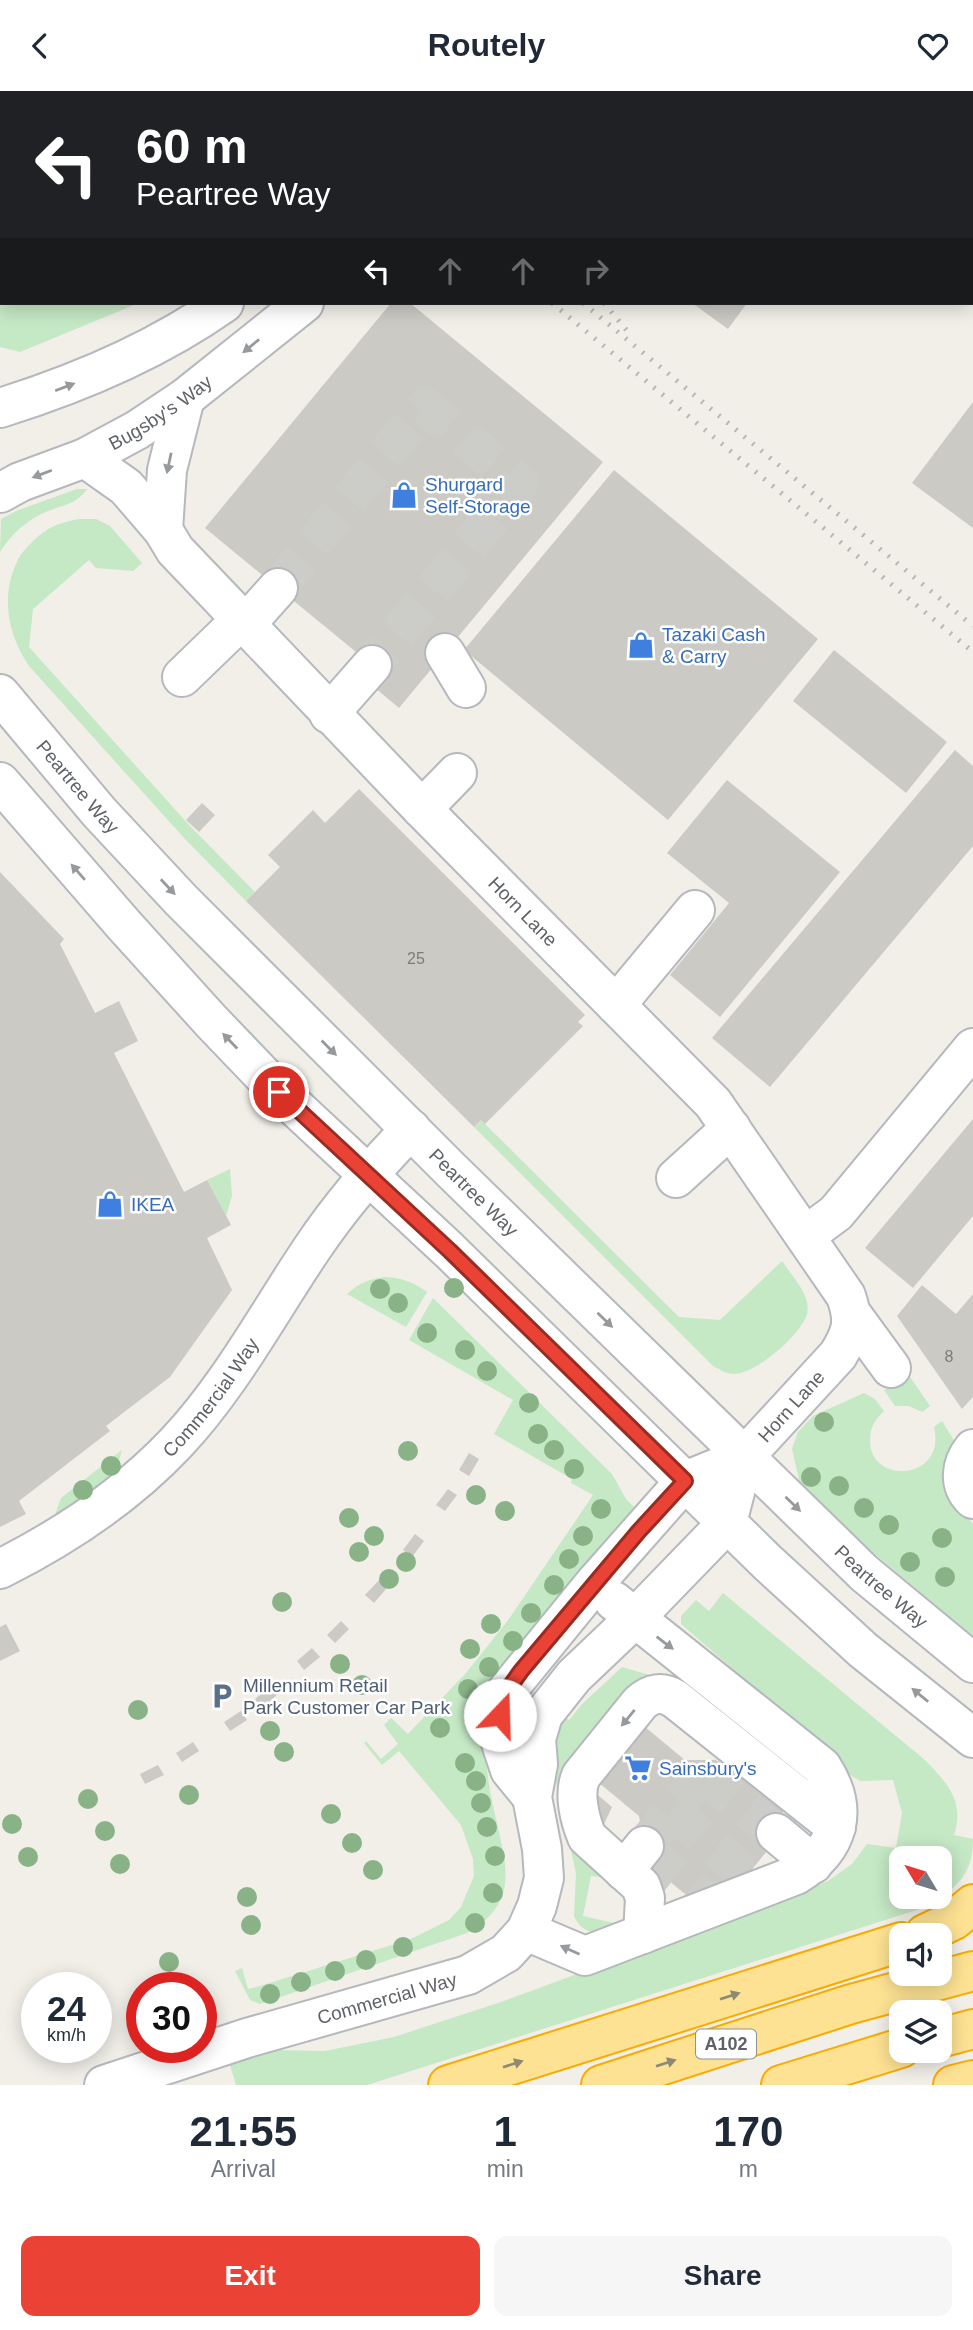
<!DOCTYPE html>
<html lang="en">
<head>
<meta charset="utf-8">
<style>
	body { margin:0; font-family:Arial,sans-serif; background:#f6f6f7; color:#1f2937; height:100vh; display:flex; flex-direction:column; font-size:26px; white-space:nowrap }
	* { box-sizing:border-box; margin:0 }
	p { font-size:23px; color:#747a83 }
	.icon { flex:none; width:38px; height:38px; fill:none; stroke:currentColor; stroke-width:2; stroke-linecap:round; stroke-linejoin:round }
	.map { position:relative; height:1994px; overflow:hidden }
	.details { display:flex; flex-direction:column; background:#fff; flex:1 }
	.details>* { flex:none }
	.hud { position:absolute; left:0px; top:0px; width:973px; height:214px; box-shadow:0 4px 18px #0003; background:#202124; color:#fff; overflow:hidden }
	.needle { width:46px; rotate:308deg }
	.tools { position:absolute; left:889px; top:1755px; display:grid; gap:14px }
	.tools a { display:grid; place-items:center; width:63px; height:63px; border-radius:14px; background:#fff; box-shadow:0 4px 18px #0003; font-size:35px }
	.speed { position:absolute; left:21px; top:1881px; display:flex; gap:14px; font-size:35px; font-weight:700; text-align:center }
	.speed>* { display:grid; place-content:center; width:91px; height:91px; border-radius:50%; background:#fff; box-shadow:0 4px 18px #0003; line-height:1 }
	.speed small { font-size:18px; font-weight:400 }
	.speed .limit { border:10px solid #d22; background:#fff; color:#111 }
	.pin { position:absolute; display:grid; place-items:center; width:60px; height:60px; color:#fff; margin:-30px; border:4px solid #fff; border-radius:50%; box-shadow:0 2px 7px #0007 }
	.me { position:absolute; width:77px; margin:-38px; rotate:21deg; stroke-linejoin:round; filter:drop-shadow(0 0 5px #0008) }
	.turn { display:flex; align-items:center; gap:24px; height:147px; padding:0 21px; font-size:32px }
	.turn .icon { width:91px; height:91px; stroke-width:2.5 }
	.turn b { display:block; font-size:49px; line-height:60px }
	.lanes { display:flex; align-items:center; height:66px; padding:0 21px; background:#0003; justify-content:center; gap:35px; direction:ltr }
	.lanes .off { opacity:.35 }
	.eta { display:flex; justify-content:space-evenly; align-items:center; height:119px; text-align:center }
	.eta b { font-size:42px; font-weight:800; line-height:49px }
	.primary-button { display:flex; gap:14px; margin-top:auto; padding:14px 21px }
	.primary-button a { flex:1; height:80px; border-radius:14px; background:#ea4335; color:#fff; font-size:28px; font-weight:800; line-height:80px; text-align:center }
	.primary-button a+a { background:#f6f6f7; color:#1f2937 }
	header { display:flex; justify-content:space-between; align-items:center; height:91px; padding:0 21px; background:#fff; font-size:32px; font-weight:800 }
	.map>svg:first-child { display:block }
	.green { fill:#c5e8c5; fill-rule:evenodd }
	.building { fill:#cccac5 }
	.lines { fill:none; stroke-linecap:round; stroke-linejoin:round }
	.minor-tunnel { stroke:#ccccc8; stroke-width:38; stroke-dasharray:38 19; stroke-linecap:butt }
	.minor-casing { stroke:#b5b8bc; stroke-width:42 }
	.highway-casing { stroke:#f9ab00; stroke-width:42 }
	.minor { stroke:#fff; stroke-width:38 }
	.highway { stroke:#fde293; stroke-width:38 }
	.rail { stroke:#b6b7b8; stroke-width:5; stroke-dasharray:2 9; stroke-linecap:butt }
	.tree { fill:#89b387 }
	.oneway { fill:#979a9d }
	.oneway2 { fill:#8e8975 }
	.route-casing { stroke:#982c22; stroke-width:18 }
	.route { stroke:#ea4335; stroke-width:12 }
	.labels { text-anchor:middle; stroke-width:5; stroke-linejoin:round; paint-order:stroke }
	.number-label { font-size:16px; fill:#7a7d7f }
	.shield { fill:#fff; stroke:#8f9295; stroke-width:2 }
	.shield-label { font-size:18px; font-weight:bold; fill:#5f6368 }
	.street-label { font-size:19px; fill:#5f6368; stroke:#fff }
	.shop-label { font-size:19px; fill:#366cbe; stroke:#fff; text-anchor:start }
	.service-label { font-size:19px; fill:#4e5e75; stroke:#fff; text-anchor:start }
</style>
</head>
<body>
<header><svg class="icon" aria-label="back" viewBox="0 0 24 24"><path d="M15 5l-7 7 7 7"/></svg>Routely<svg class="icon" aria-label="heart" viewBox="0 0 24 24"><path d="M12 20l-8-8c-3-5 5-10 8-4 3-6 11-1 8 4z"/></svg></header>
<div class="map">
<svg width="973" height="1994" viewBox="0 0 973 1994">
	<rect width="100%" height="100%" fill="#f1efe8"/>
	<path class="green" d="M0 196 2 212H139L20 261 0 256Z
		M77 398H87C77 413 63 414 48 420 28 428 11 443 0 461L1 428 16 420Z
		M78 428H96L110 435 142 472 133 480 96 477 89 469 33 518 29 556 189 734 255 801 246 810 185 748 29 575C6 541 0 501 20 465 29 453 39 443 52 436 60 432 70 430 78 428Z
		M481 1029 679 1226 720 1229 782 1170C791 1184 812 1205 807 1223 801 1244 756 1283 733 1283 727 1283 719 1278 713 1275L474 1036Z
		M230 1078 232 1105 226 1125 207 1089Z
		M385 1186C402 1187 413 1191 427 1201L406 1236 347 1203C359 1192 369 1188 385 1186Z
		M433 1207 612 1383 626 1408 636 1418 486 1664C487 1686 491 1707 496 1728 507 1777 519 1812 467 1842L260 1913 250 1909 235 1880 242 1877 248 1898 260 1895 411 1848 449 1829 461 1816 474 1785 473 1768 461 1734 399 1660 382 1674 364 1652 366 1650 381 1668 398 1653 384 1634 391 1627 408 1643 466 1582 509 1528 593 1404 571 1392 572 1388 494 1343 513 1309 409 1249Z
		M908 1283 930 1315 922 1321 909 1315H895L884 1299Z
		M864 1302 875 1308 884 1320C875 1328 870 1337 870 1349 869 1395 947 1390 934 1336L942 1330 955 1351 952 1405 973 1433V1546L863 1453 800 1393 792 1358 798 1341 813 1325Z
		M122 1359 116 1381 54 1427 61 1407Z
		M723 1502 925 1669C947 1692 965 1710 954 1744L973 1748C973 1786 955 1797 926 1816L367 1994H236L229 1971 269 1959 325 1960 394 1946 504 1910 828 1790 852 1773 867 1753 896 1757 902 1722 893 1689 860 1690 831 1672 728 1588 734 1579 681 1533V1525L696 1509 709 1520ZM901 1768H940V1806H901Z
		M622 1576 667 1589 678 1599 575 1673 620 1788 591 1785 583 1825 614 1832 597 1842C586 1841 578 1835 574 1825L576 1782 550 1664 560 1622 569 1629 582 1613Z"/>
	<path class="building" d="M391 212H410L603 371 399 617 374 596 384 584 205 437Z
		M692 212H747L728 238Z
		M973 311V437L912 392Z
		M614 379 818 548 668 729 464 559Z
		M834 559 947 651 906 702 793 610Z
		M955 659 973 675V755L770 996 712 947Z
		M727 689 840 781 720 926 670 884 729 812 667 762Z
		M359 698 585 924 578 931 583 935 485 1033 481 1029 474 1036 246 810 280 776 268 764 313 719 325 732Z
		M202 712 215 724 199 741 186 729Z
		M0 781 64 848 60 853 95 922 119 910 138 950 114 962 184 1101 207 1089 231 1134 207 1147 232 1199 170 1286 106 1335 110 1340 19 1410 26 1423 0 1436Z
		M973 1028V1125L913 1197 865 1157Z
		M922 1194 956 1223 973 1203V1306L962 1318 897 1225Z
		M469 1362 479 1368 469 1385 459 1379Z
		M448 1398 457 1404 445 1420 436 1414Z
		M415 1443 424 1450 412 1466 403 1459Z
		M379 1489 387 1497 374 1512 365 1504Z
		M341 1530 349 1538 335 1552 327 1544Z
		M6 1533 20 1560 0 1570V1536Z
		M312 1557 320 1566 304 1579 297 1570Z
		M271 1595 278 1603 262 1617 255 1608Z
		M241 1620 247 1629 230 1640 224 1631Z
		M645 1636 685 1669H714L728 1673 782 1715 783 1721 778 1738 767 1760 744 1788 694 1809 685 1803 657 1780 644 1755 639 1725 593 1687Z
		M193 1651 199 1660 182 1671 176 1662Z
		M158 1674 164 1684 145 1693 140 1683Z
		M599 1705 612 1716 604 1733 593 1735 588 1707Z"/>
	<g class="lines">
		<path class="minor-tunnel" d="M278 497 425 315 520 392 372 574
			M703 1683 776 1742
			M672 1721 748 1784
			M644 1755 714 1669
			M647 1761 708 1810"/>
		<defs>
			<g id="minor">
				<path d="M847 0 849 2"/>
				<path d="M479 2 481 0"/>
				<path d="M552 2 554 0"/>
				<path d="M789 2 790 0"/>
				<path d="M947 2 948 0"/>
				<path d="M971 138 973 139"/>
				<path d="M0 317C80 292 156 260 224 212"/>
				<path id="s1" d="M85 367 126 396 163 439 175 459 422 718 713 1012 846 1205C855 1231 852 1241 838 1264L744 1366 685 1390 594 1493 506 1601 500 1624 501 1652 510 1679 532 1706"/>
				<path id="s2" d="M0 402 20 391 85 367 137 339 185 307 304 212"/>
				<path d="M163 439 167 379 185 307"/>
				<path d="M245 534 278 497"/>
				<path d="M445 562 466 597"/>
				<path d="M182 586 241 529"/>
				<path id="s3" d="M0 603 99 721 181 809 452 1080 864 1482 973 1572"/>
				<path d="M329 623 372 574"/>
				<path d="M0 691 124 834 211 930 279 1001 450 1160 767 1471 863 1559 973 1647"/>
				<path d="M422 718 457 682"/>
				<path d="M616 914 695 819"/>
				<path d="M676 1087 731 1037"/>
				<path d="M805 1145 836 1122 973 957"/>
				<path d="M853 1225 891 1277"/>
				<path d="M973 1358C961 1373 958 1393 973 1408"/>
				<path id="s4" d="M0 1478C66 1445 125 1406 176 1352 230 1295 269 1221 313 1156 342 1113 375 1075 411 1038"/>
				<path d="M776 1742 813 1773"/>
				<path d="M624 1780 644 1755"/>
				<path d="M526 1840 585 1865 796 1784C839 1758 850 1719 822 1676L614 1510"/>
				<path d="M643 1843 645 1807 641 1795 587 1746C580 1729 573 1703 581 1685L640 1612C651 1602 662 1600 675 1608L836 1736"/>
				<path id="s5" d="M104 1994 247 1947 468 1884 506 1862 526 1840 537 1815 544 1787 542 1758 532 1706 538 1673 536 1648 543 1624 574 1585 634 1528 727 1432 744 1366"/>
			</g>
			<path id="highway" d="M925 1843 954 1829 973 1813
				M940 1947 973 1938
				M448 1994 901 1851
				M601 1994 851 1913 973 1880
				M781 1994 901 1957
				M953 1994 973 1989"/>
		</defs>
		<use href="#minor" class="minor-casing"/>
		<use href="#highway" class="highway-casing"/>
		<use href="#minor" class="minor"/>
		<use href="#highway" class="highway"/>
		<path class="rail" d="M297 0 299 2
			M321 0 324 2
			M490 0 491 2
			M552 212 973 561
			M583 212 973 535
			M604 212 628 241"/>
	</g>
	<g class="tree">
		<circle cx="454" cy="1197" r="10"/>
		<circle cx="380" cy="1198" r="10"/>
		<circle cx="398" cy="1212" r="10"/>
		<circle cx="427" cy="1242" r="10"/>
		<circle cx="465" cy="1259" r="10"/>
		<circle cx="487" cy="1280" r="10"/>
		<circle cx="529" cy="1312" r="10"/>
		<circle cx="824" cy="1331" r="10"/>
		<circle cx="538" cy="1343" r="10"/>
		<circle cx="554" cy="1359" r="10"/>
		<circle cx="408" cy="1360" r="10"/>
		<circle cx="111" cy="1375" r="10"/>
		<circle cx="574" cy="1378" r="10"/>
		<circle cx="811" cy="1386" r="10"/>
		<circle cx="839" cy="1395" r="10"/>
		<circle cx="83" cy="1399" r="10"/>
		<circle cx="476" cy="1404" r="10"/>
		<circle cx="864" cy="1417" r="10"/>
		<circle cx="601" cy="1418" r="10"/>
		<circle cx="505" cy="1420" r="10"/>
		<circle cx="349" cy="1427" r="10"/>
		<circle cx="889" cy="1434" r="10"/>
		<circle cx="374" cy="1445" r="10"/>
		<circle cx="583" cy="1445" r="10"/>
		<circle cx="942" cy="1447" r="10"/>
		<circle cx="359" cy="1461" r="10"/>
		<circle cx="569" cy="1468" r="10"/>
		<circle cx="406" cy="1471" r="10"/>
		<circle cx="910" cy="1471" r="10"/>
		<circle cx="945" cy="1486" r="10"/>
		<circle cx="389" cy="1488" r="10"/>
		<circle cx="554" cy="1494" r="10"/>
		<circle cx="282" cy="1511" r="10"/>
		<circle cx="531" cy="1522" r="10"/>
		<circle cx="491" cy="1533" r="10"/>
		<circle cx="513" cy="1550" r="10"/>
		<circle cx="470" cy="1558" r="10"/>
		<circle cx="340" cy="1573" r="10"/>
		<circle cx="489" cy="1576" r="10"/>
		<circle cx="362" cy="1594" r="10"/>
		<circle cx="468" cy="1598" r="10"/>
		<circle cx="138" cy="1619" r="10"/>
		<circle cx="440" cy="1637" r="10"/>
		<circle cx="270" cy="1640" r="10"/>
		<circle cx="284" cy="1661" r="10"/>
		<circle cx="465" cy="1672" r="10"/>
		<circle cx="476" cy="1690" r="10"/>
		<circle cx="189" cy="1704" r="10"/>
		<circle cx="88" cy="1708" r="10"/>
		<circle cx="481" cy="1712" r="10"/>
		<circle cx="331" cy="1723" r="10"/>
		<circle cx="12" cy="1733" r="10"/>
		<circle cx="487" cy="1736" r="10"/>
		<circle cx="105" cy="1740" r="10"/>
		<circle cx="352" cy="1752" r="10"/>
		<circle cx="495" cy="1765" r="10"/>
		<circle cx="28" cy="1766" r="10"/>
		<circle cx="120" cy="1773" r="10"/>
		<circle cx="373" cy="1779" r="10"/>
		<circle cx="493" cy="1802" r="10"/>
		<circle cx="247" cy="1806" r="10"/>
		<circle cx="475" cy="1832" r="10"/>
		<circle cx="251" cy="1834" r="10"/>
		<circle cx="403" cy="1856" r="10"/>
		<circle cx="366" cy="1869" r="10"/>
		<circle cx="169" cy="1871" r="10"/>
		<circle cx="335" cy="1880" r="10"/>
		<circle cx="301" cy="1891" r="10"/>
		<circle cx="270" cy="1903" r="10"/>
	</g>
	<defs><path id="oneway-solid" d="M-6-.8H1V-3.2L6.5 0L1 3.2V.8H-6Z" transform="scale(1.75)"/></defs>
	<g class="oneway">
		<use href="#oneway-solid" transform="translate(251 255) rotate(141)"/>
		<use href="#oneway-solid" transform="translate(65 296) rotate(-21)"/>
		<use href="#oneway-solid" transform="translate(169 372) rotate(102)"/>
		<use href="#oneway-solid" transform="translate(42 383) rotate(159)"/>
		<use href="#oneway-solid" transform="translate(78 781) rotate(-131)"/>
		<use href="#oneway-solid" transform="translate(168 796) rotate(47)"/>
		<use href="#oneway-solid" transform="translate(230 950) rotate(-134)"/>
		<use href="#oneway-solid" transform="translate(329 957) rotate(45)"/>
		<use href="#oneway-solid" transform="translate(605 1229) rotate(44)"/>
		<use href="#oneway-solid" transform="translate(793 1413) rotate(44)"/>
		<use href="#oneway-solid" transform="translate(665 1552) rotate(37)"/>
		<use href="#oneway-solid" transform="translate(920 1604) rotate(-141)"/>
		<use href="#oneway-solid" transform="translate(628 1627) rotate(129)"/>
		<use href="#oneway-solid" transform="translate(570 1859) rotate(-156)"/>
	</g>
	<g class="oneway2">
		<use href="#oneway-solid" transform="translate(730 1905) rotate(-18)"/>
		<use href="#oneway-solid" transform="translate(666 1972) rotate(-18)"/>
		<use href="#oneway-solid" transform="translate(513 1973) rotate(-18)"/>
	</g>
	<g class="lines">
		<defs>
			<path id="route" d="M279 1001 450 1160 685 1390 639 1440 521 1580 506 1601 500 1624"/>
		</defs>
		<use href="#route" class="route-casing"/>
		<use href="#route" class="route"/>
	</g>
	<defs>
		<symbol id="shop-bare" viewBox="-9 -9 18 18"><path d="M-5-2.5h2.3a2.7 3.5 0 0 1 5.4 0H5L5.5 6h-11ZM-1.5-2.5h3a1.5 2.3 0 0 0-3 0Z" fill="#3f7fe0" stroke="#fff" stroke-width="2.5" paint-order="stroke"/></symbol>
		<symbol id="parking-bare" viewBox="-9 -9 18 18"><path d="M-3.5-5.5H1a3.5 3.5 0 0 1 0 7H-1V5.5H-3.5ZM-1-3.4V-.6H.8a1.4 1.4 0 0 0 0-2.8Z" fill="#5c6f8a" stroke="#fff" stroke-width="2.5" paint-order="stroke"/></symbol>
		<symbol id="supermarket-bare" viewBox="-9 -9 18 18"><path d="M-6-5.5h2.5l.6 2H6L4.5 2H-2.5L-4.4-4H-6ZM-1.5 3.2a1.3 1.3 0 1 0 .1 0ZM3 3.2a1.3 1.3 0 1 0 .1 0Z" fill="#3f7fe0" stroke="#fff" stroke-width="2.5" paint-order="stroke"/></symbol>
	</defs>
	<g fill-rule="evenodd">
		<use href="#shop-bare" x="385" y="385" width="38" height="38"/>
		<use href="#shop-bare" x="622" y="535" width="38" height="38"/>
		<use href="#shop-bare" x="91" y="1094" width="38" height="38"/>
		<use href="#parking-bare" x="203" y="1586" width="38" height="38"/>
		<use href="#supermarket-bare" x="619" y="1658" width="38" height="38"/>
	</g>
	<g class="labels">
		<g class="number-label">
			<text x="416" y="873">25</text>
			<text x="949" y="1271">8</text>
		</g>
		<rect class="shield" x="696" y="1938.5" width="60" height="29" rx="5"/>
		<g class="shield-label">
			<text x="726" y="1959">A102</text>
		</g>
		<g class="street-label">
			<text dy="7" stroke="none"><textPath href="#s2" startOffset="180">Bugsby's Way</textPath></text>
			<text dy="7" stroke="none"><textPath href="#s3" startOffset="121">Peartree Way</textPath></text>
			<text dy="7" stroke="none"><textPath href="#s1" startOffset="632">Horn Lane</textPath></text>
			<text dy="7" stroke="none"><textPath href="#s3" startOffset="688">Peartree Way</textPath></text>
			<text dy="7" stroke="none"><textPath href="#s4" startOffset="275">Commercial Way</textPath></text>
			<text transform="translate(791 1315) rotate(-48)" y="7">Horn Lane</text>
			<text dy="7" stroke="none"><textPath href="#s3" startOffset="1255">Peartree Way</textPath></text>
			<text dy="7" stroke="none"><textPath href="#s5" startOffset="296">Commercial Way</textPath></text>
		</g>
		<g class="shop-label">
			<text x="425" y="400">Shurgard<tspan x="425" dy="22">Self-Storage</tspan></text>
			<text x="662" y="550">Tazaki Cash<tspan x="662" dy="22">&amp; Carry</tspan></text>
			<text x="131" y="1120">IKEA</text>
			<text x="659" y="1684">Sainsbury's</text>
		</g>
		<g class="service-label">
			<text x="243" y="1601">Millennium Retail<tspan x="243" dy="22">Park Customer Car Park</tspan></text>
		</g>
	</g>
</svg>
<div class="tools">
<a><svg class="needle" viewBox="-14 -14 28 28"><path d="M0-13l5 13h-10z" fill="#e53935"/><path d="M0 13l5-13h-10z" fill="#747a83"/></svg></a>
<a><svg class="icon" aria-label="sound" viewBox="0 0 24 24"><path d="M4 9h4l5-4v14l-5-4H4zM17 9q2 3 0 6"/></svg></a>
<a><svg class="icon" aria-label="layers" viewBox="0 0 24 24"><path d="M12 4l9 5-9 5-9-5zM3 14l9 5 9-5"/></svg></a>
</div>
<div class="speed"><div>24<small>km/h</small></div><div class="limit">30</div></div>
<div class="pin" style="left:279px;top:1001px;background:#d93025"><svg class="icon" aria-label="arrive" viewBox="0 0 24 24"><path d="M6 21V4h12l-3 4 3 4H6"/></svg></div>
<svg class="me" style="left:500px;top:1624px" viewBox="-20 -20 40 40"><circle r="19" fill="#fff"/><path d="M0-13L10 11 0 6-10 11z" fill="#ea4335"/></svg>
<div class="hud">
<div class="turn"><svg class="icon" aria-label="left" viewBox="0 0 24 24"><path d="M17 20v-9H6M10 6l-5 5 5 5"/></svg><div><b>60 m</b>Peartree Way</div></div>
<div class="lanes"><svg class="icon" aria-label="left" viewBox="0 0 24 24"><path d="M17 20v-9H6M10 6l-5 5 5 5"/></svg><svg class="icon off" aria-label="ahead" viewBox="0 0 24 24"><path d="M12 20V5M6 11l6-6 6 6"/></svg><svg class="icon off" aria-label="ahead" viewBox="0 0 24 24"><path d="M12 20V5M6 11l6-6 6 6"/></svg><svg class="icon off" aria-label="right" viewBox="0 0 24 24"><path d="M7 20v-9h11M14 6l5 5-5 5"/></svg></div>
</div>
</div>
<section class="details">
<div class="eta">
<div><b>21:55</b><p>Arrival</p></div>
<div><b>1</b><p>min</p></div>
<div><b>170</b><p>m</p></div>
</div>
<div class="primary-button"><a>Exit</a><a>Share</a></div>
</section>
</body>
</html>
